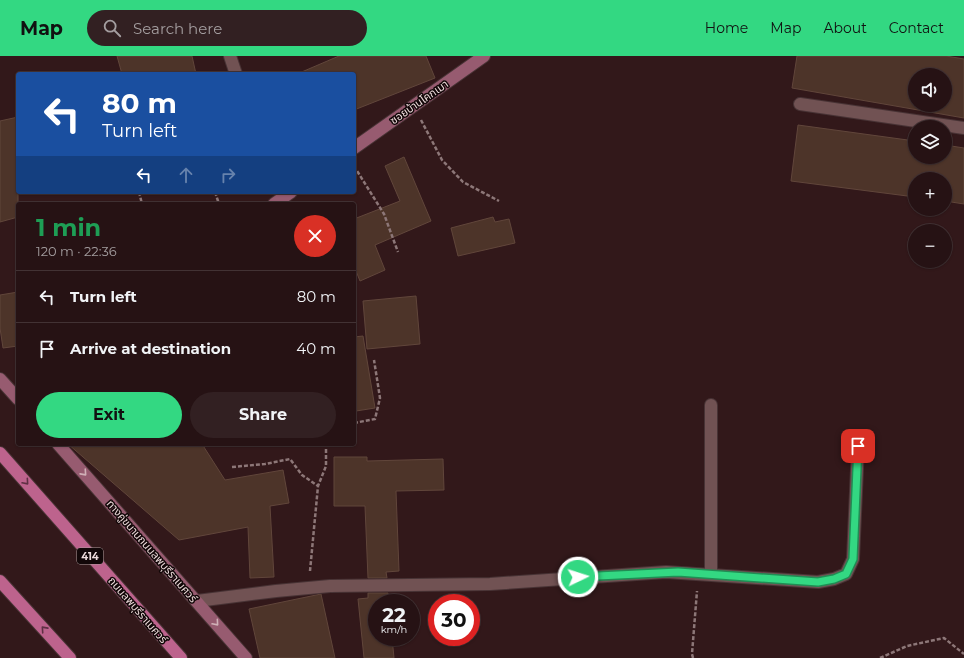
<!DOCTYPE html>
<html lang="en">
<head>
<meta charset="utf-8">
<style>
	body { margin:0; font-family:Montserrat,"Noto Sans Thai",sans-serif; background:#322022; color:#f1f3f6; height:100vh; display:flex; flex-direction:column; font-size:15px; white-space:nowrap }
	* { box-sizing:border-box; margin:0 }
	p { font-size:13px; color:#a49ea0 }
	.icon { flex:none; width:22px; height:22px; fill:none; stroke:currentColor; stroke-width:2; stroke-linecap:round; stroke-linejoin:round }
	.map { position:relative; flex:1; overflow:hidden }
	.drawer { position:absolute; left:16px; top:146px; width:340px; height:244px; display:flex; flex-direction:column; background:#261214; border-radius:4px; box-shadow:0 1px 3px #0004,0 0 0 1px #423234 }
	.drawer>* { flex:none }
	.top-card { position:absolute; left:16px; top:16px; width:340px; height:122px; border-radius:4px; box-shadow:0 1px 3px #0004,0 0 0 1px #423234; background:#1a4fa0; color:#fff; overflow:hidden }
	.tools { position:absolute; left:908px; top:12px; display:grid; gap:8px }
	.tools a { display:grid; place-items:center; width:44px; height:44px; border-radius:50%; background:#261214; box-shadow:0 1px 3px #0004,0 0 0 1px #423234; font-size:20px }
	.speed { position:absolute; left:368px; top:538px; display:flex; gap:8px; font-size:20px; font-weight:700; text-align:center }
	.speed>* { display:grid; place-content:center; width:52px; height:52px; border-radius:50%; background:#261214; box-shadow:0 1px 3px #0004,0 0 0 1px #423234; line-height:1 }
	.speed small { font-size:10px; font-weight:400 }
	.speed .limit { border:6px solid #d22; background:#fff; color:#111 }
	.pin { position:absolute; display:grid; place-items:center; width:34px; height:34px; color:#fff; margin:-17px; border-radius:8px; box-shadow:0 2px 6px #0006 }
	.me { position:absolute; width:44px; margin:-22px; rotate:86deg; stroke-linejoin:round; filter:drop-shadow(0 0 3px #0008) }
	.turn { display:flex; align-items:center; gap:14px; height:84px; padding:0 20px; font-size:18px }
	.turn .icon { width:52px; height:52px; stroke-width:2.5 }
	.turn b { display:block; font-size:28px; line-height:34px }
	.lanes { display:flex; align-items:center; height:38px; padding:0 20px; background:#0003; justify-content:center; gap:20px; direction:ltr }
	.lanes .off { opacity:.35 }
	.round { display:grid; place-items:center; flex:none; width:42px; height:42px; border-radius:21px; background:#322022 }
	.head { display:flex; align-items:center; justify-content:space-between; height:68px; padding:0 20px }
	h1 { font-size:24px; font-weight:700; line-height:30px; color:#1e9e55 }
	.action { display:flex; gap:8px; margin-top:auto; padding:8px 20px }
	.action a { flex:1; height:46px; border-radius:24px; background:#33d882; color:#111; font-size:16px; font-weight:700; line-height:46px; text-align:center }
	.action a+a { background:#322022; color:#f1f3f6 }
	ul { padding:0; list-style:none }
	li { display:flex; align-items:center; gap:12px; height:52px; padding:0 20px; border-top:1px solid #423234 }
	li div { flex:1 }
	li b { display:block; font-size:15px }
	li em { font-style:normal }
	header { display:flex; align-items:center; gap:24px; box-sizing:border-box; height:56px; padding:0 20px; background:#33d882; color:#111 }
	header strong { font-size:19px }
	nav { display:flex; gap:22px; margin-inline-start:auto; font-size:14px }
	.search { width:280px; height:36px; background:#322022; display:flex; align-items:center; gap:10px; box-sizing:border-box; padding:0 14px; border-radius:22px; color:#a49ea0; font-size:15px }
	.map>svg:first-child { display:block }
	.building { fill:#4d3429; stroke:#61463b; fill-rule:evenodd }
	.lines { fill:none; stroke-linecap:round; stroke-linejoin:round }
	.street-casing { stroke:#483335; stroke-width:14 }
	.secondary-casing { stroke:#483335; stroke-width:14 }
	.primary-casing { stroke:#483335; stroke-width:14 }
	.path { stroke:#8d7778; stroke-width:2.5; stroke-dasharray:4 2; stroke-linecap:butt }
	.street { stroke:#715253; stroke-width:12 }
	.secondary { stroke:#975b70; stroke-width:12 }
	.primary { stroke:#bd638d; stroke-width:12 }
	.oneway { stroke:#d0b0b7 }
	.oneway2 { stroke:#5f3044 }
	.route-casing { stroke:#218c54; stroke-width:10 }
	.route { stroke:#33d882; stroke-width:7 }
	.labels { text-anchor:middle; stroke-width:3; stroke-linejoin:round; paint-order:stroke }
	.shield { fill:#120708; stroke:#ad9d9d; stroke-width:1 }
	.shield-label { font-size:10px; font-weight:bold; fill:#efdddd }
	.street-label { font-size:11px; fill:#efdddd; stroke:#120708 }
</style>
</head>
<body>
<header>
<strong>Map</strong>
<div class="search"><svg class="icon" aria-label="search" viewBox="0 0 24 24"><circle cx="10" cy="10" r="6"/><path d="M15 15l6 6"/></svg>Search here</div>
<nav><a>Home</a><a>Map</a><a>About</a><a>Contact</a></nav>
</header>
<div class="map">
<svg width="964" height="602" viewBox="0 0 964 602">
	<rect width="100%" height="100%" fill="#32181a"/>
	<path class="building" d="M117 0H192L196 18H122Z
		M339 0H426L435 22 354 54V18H297Z
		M797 0H946L964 3V62L792 32ZM915 19H945V49H915Z
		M18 61V161L0 166V65Z
		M798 69 915 85V101H945V89L964 92V148L945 145V123H915V141L791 125Z
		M404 101 431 165 375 189 385 214 360 225 354 210V163L400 145 385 110Z
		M493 161 495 166 509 163 515 187 458 200 451 172Z
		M18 236V290L3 292 0 272V239Z
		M416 240 420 288 367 293 363 245Z
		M363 280 375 352 356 355 354 345V281Z
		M68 388H202L225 424 283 414 289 447 270 450 274 521 250 522 248 471 179 484Z
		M334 401H367V405L443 403 444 434 396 435 399 515 386 516 387 522H368L365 450H334Z
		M368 537H388L389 547H377V581H392L394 602H364L358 543 368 542Z
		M321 538 335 602H260L249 553Z"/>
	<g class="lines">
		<defs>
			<path id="street" d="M230 0 236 18
				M800 48 964 72
				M711 349V518
				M197 545 276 535 330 530 490 528 666 516 818 526 834 523 846 518 853 503 858 390"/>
			<path id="secondary" d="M354 92 484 0
				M274 148 291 136
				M0 323 18 343
				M58 388 246 602"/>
			<path id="primary" d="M0 397 181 602
				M0 525 70 602"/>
		</defs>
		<use href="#street" class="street-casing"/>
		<use href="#secondary" class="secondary-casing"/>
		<use href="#primary" class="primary-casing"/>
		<path class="path" d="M421 64 442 104 463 126 499 145
			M354 110 384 158 398 196
			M139 136 142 148
			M215 136 219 148
			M354 367 375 363 380 342 374 304
			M232 411 265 408 290 403 302 419 318 430
			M310 515 318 430 326 410V388
			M693 602 692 598 697 535
			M880 602 907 590 944 582 964 598"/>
		<use href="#street" class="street"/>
		<use href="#secondary" class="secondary"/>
		<use href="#primary" class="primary"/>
	</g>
	<defs><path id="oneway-chevron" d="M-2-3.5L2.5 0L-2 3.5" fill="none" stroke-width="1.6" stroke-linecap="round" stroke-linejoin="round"/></defs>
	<g class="oneway">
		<use href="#oneway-chevron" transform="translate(84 417) rotate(48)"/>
		<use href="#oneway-chevron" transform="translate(216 567) rotate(49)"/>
	</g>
	<g class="oneway2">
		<use href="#oneway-chevron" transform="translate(26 426) rotate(49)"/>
		<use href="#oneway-chevron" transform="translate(44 573) rotate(-132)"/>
	</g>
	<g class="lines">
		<defs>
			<path id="route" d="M578 521 678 516 818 526 834 523 846 518 853 503 858 390"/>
		</defs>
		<use href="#route" class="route-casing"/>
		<use href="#route" class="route"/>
	</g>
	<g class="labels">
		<rect class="shield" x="77" y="492" width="26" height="16" rx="3"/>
		<g class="shield-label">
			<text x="90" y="504">414</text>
		</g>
		<g class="street-label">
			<text transform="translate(419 46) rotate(-35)" y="4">ซอยบ้านโคกเมา</text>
			<text transform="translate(152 495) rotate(49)" y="4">ทางคู่ขนานถนนลพบุรีราเมศวร์</text>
			<text transform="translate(138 554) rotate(49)" y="4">ถนนลพบุรีราเมศวร์</text>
		</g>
	</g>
</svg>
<div class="tools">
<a><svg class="icon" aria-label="sound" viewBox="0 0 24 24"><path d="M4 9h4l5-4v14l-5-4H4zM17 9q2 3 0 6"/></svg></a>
<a><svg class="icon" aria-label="layers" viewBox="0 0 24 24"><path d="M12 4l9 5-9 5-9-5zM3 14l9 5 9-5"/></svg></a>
<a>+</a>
<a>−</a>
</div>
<div class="speed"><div>22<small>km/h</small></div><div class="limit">30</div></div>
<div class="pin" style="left:858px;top:390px;background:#d93025"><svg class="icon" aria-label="arrive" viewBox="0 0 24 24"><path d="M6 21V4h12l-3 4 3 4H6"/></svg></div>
<svg class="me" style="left:578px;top:521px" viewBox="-20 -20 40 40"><circle r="17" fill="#33d882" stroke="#fff" stroke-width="3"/><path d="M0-11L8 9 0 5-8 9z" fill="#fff"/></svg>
<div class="top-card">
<div class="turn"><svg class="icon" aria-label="left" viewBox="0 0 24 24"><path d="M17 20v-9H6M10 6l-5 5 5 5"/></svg><div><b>80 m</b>Turn left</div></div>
<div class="lanes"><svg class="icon" aria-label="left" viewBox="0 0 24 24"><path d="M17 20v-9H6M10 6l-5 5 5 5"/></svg><svg class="icon off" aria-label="ahead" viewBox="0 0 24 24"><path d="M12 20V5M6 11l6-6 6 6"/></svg><svg class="icon off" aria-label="right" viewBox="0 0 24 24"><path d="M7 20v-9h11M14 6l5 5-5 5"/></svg></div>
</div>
<section class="drawer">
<div class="head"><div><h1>1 min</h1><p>120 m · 22:36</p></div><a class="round" style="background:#d93025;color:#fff"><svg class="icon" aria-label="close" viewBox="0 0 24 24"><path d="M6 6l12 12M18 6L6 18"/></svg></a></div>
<ul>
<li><svg class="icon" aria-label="left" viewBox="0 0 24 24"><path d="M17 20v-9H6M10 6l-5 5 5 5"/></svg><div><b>Turn left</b></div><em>80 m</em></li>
<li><svg class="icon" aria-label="arrive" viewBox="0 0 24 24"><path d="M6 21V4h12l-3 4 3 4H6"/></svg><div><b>Arrive at destination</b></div><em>40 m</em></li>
</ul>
<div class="action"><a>Exit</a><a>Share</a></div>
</section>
</div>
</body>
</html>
